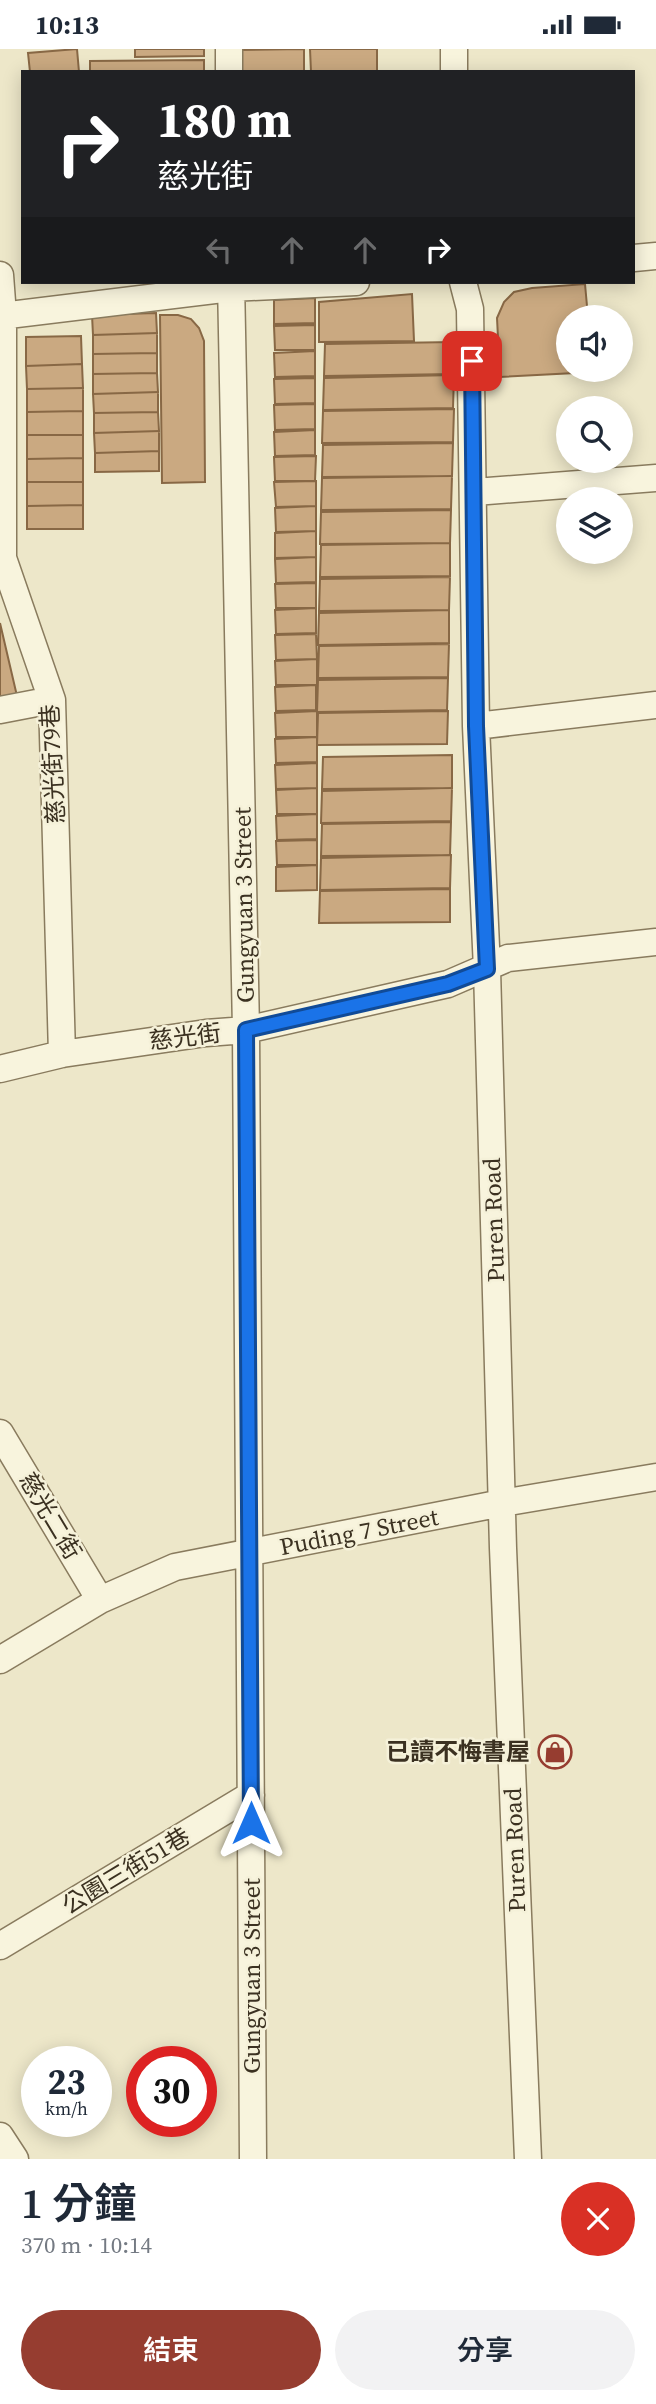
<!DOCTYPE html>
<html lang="zh-TW">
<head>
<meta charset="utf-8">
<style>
	body { margin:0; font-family:"Source Serif 4","Noto Sans TC",serif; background:#f2f2f3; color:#1f2937; height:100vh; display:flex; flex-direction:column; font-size:26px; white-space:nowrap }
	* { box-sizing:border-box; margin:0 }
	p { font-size:23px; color:#747a83 }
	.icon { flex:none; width:38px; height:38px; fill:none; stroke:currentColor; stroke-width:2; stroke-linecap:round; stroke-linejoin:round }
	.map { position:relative; height:2110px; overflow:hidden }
	.panel { display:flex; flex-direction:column; background:#fff; flex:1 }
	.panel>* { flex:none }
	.top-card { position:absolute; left:21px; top:21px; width:614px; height:214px; border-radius:0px; box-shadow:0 4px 18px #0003; background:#202124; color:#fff; overflow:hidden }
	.tools { position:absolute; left:556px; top:256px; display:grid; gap:14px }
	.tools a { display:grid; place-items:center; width:77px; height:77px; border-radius:50%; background:#fff; box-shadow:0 4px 18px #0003; font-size:35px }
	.speed { position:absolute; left:21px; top:1997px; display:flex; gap:14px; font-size:35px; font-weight:700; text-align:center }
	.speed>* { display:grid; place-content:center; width:91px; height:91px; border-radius:50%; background:#fff; box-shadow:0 4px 18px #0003; line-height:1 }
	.speed small { font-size:18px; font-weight:400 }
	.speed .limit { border:10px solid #d22; background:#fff; color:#111 }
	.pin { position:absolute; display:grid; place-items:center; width:60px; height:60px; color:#fff; margin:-30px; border-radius:14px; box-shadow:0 4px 10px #0006 }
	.me { position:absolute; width:77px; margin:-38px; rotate:0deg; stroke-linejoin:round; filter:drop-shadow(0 0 5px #0008) }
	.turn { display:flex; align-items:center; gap:24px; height:147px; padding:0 21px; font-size:32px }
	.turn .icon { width:91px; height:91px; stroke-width:2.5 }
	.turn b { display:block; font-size:49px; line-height:60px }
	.lanes { display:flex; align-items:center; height:66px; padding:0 21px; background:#0003; justify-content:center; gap:35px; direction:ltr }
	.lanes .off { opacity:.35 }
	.round { display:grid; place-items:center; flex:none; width:74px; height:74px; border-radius:37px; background:#f2f2f3 }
	.headline { display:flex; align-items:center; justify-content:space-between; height:119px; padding:0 21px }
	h1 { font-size:42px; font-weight:600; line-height:52px }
	.primary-button { display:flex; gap:14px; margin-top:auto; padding:14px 21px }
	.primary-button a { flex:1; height:80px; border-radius:42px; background:#963d30; color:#fff; font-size:28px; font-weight:600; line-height:80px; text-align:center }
	.primary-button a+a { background:#f2f2f3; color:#1f2937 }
	.status { display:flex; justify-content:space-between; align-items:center; height:49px; padding:0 35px; background:#fff; direction:ltr }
	.status svg { height:19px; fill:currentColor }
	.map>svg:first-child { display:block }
	.building { fill:#caa981; stroke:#886845; stroke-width:2 }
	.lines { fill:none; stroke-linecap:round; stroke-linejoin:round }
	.minor-casing { stroke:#897b5e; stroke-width:29 }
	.minor { stroke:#f8f4dd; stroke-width:26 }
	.route-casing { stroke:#114b97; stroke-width:18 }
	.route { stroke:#1a73e8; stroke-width:12 }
	.labels { text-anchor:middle; stroke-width:5; stroke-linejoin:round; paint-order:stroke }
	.street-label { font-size:24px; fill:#3b3121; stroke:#f5f1d9 }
	.poi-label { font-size:24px; font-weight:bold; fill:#3b3121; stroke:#f5f1d9; text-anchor:end }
</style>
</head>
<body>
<div class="status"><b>10:13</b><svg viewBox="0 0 49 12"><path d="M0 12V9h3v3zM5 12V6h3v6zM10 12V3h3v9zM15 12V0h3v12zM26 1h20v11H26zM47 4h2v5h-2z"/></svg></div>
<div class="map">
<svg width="656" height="2110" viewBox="0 0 656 2110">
	<rect width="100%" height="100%" fill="#ede7c9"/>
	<path class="building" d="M77 0 79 23H30L28 4Z
		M135 0H204V7L135 8Z
		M304 0V23H239L238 1Z
		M310 0H377V23H311Z
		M204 11V23H90V12Z
		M585 235 588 268H569V320H593L594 323 500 328 497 269 504 253 514 243 532 239Z
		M412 245 414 292 319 293V253Z
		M315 249V274L274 275V251Z
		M156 264 157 284 93 286 92 266Z
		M160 266H178L191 270 199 279 204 292 205 433 162 434Z
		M315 276V301H275L274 277Z
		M157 284V304L93 305V286Z
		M81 287 82 315 26 317V288Z
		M455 293 454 325 324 327 325 295Z
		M315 302V327L275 328 274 304Z
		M157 304V324L93 325V305Z
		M82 315 83 339 27 340 26 317Z
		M157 324 158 343 93 345V325Z
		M454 326 453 359 323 361 324 329Z
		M315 329V354L275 355 274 330Z
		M83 339V362L27 363V340Z
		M158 343V363L94 364 93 345Z
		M315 355V380L275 381 274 356Z
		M454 360 453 393 322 394 323 362Z
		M83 362V386H27V363Z
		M158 363 159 382 94 384V364Z
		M315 381V406L275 407 274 383Z
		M159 382V402L95 404 94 384Z
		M27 386H83V409L27 410Z
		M453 394 452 427 322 428 323 396Z
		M159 402V422L95 423V404Z
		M316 407 315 432H275L274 408Z
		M83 409V433H27V410Z
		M452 427 451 460 321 461 322 429Z
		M316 432V457L276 458 274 433Z
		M27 433H83V456L27 457Z
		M83 456V480H27V457Z
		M316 457V482L276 483 275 459Z
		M451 461 450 494 320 495 321 463Z
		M316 482V508L275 509V484Z
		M450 494V527L320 528 321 496Z
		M316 508V533L276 534 275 510Z
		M450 528 449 561 319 562 320 530Z
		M316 534V559H276L275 535Z
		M316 559V584L276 585 275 561Z
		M449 561V594L318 596 319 564Z
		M0 574 17 647 0 651Z
		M316 585 317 610 276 611 275 586Z
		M449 595 448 628 318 629 319 597Z
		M317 610V636H276L275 612Z
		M448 629 447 661 317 663 318 631Z
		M316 636V661L276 662 275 638Z
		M317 662V688H276L275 664Z
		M448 662 447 695 317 696 318 664Z
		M317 688V713L276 714 275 690Z
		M452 706V739L322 740 323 708Z
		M317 714V739L276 740 275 716Z
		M317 739V765H277L276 741Z
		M452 739 451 772 321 774 322 742Z
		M317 765V790L277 791 276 767Z
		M451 773 450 806 321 807 322 775Z
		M317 791V816H277L276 792Z
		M451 806 450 839 320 841 321 809Z
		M317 816V841L276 842V818Z
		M450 840V873L319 874 320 842Z"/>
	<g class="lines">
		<defs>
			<path id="minor" d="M229 0V23
				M454 0V23
				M634 209 656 207
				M0 226 3 266V509L52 651 62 1005
				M231 233 246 981 253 2110
				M463 233 470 260 476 677 487 920 503 1499 528 2110
				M0 267 231 239 356 233
				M475 443 656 429
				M0 661 52 651
				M476 677 656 656
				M0 1020 62 1005 206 984 246 981 448 935 508 909 656 893
				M0 1384 100 1551
				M0 1611 100 1551 175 1518 502 1454 656 1428
				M0 1897 251 1746
				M0 2087 15 2110"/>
		</defs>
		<use href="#minor" class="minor-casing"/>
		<use href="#minor" class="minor"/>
	</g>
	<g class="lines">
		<defs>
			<path id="route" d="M251 1774 246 981 448 935 487 920 476 677 472 312"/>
		</defs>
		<use href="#route" class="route-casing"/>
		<use href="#route" class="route"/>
	</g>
	<defs>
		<symbol id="shop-ring" viewBox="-11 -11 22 22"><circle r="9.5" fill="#f5f1d9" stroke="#963d30" stroke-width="1.5"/><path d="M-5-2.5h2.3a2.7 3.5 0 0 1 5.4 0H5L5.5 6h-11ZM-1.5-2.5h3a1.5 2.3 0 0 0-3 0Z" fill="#963d30"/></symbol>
	</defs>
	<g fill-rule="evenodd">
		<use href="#shop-ring" x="536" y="1684" width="38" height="38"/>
	</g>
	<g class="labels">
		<g class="street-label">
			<text transform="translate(53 715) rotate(-93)" y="8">慈光街79巷</text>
			<text transform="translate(244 856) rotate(-91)" y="8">Gungyuan 3 Street</text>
			<text transform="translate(185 988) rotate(-7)" y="8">慈光街</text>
			<text transform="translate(494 1171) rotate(-92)" y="8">Puren Road</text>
			<text transform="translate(50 1467) rotate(59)" y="8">慈光二街</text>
			<text transform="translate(359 1483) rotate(-11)" y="8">Puding 7 Street</text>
			<text transform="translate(515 1801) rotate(-92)" y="8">Puren Road</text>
			<text transform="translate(126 1822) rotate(-31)" y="8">公園三街51巷</text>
			<text transform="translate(252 1927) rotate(-90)" y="8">Gungyuan 3 Street</text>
		</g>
		<g class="poi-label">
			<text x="530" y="1711">已讀不悔書屋</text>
		</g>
	</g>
</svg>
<div class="tools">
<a><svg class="icon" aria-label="sound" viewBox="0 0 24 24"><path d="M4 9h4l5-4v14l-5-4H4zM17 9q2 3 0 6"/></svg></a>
<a><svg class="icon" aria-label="search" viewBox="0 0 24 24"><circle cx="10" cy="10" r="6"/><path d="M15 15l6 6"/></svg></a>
<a><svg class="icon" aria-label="layers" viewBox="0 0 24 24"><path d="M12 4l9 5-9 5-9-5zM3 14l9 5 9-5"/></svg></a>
</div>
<div class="speed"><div>23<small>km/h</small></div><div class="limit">30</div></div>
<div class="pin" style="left:472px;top:312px;background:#d93025"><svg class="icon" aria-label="arrive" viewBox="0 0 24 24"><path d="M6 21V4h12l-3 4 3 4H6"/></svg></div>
<svg class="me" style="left:251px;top:1774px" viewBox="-20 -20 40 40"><path d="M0-17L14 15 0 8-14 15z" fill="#1a73e8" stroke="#fff" stroke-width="4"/></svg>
<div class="top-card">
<div class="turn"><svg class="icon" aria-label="right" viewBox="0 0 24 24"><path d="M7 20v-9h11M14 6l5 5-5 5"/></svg><div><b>180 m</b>慈光街</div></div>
<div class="lanes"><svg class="icon off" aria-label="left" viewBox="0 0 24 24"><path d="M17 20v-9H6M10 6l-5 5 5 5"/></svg><svg class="icon off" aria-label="ahead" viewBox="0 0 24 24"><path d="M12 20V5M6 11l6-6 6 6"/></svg><svg class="icon off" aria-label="ahead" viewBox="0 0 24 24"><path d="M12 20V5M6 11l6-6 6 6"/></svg><svg class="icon" aria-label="right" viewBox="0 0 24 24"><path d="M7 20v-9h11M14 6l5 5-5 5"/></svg></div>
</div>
</div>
<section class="panel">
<div class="headline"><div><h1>1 分鐘</h1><p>370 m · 10:14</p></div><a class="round" style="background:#d93025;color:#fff"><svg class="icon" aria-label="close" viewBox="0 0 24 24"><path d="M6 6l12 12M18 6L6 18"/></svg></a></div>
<div class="primary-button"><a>結束</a><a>分享</a></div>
</section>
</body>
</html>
